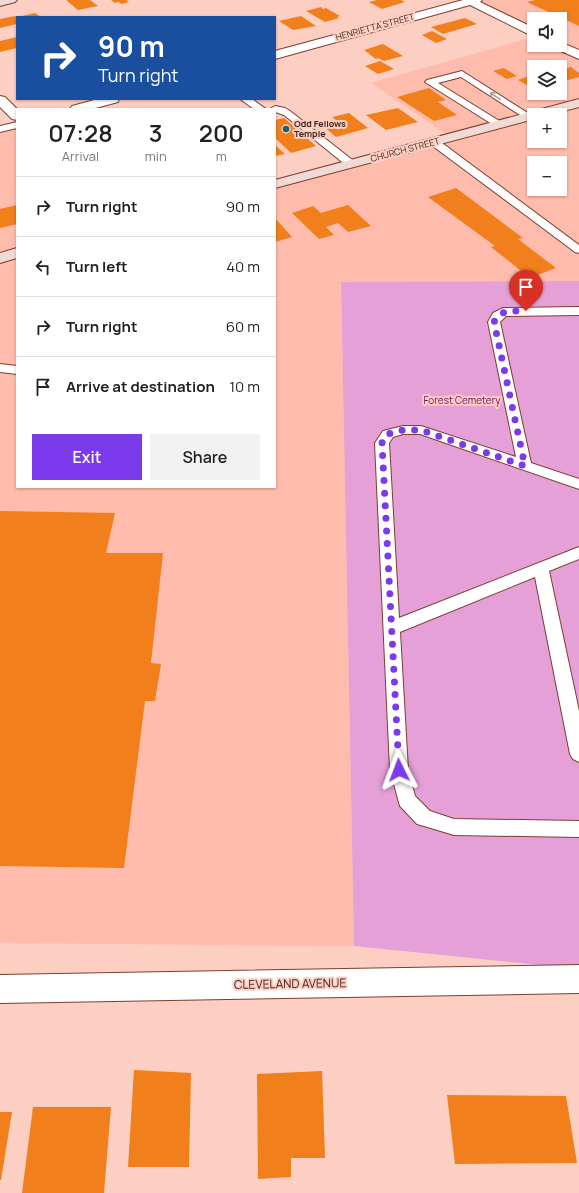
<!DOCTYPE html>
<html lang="en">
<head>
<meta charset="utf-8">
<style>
	body { margin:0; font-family:Manrope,sans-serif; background:#f2f2f2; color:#222; height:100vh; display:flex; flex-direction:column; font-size:15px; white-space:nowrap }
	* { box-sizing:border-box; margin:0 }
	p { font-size:13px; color:#767676 }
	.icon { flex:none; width:22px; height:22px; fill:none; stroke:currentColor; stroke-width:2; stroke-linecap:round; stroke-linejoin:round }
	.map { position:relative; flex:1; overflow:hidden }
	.sheet { position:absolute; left:16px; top:108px; width:260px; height:380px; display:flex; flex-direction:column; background:#fff; border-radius:0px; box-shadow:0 1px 3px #0004 }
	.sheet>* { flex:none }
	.banner { position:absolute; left:16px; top:16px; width:260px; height:84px; border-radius:0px; box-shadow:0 1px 3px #0004; background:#1a4fa0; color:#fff; overflow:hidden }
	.buttons { position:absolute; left:527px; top:12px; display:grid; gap:8px }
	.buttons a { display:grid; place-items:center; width:40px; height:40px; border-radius:0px; background:#fff; box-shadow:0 1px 3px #0004; font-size:20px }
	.pin { position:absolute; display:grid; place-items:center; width:34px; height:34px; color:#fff; margin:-41px -17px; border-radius:50% 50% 50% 0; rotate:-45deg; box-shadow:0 0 4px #0007 }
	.pin .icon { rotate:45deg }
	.me { position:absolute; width:44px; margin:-22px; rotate:357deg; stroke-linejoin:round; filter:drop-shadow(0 0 3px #0008) }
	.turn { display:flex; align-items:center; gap:14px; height:84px; padding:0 16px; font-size:18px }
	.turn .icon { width:52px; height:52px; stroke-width:2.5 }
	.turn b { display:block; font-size:28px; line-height:34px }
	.eta { display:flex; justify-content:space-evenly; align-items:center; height:68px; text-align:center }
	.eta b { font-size:24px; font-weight:600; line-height:28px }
	.cta { display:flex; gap:8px; margin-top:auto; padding:8px 16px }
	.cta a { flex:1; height:46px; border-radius:0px; background:#7c3aed; color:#fff; font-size:16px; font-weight:600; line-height:46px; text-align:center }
	.cta a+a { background:#f2f2f2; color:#222 }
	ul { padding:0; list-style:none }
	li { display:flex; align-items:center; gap:12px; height:60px; padding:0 16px; border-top:1px solid #e0e0e0 }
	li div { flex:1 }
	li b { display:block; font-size:15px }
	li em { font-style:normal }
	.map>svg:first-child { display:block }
	.built { fill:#ffbbab; fill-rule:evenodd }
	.green { fill:#e5a1d7 }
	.building { fill:#f07f1c }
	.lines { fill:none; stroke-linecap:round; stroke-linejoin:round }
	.lane-casing { stroke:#7e3e2f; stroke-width:2 }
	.street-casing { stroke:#7e3e2f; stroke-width:2 }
	.secondary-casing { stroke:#7e3e2f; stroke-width:2 }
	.lane { fill:#fff; fill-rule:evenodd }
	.street { fill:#fff; fill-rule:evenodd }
	.secondary { fill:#f0dad5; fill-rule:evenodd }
	.oneway { stroke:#aa9d9a }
	.route { stroke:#7c3aed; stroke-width:7; stroke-dasharray:0 12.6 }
	.poi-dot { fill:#1a6271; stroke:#fdcec2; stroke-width:1.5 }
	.labels { text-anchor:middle; stroke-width:4; stroke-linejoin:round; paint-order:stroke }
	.far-street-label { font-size:9px; fill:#41251e; stroke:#fdcec2 }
	.far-poi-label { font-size:9px; font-weight:bold; fill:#41251e; stroke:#fdcec2; text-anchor:start }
	.park-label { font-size:10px; fill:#700b63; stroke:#fdcec2 }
	.near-street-label { font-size:12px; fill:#41251e; stroke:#fdcec2 }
</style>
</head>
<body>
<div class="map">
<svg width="579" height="1193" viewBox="0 0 579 1193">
	<rect width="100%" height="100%" fill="#fdcec2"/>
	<path class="built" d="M476 0H579V281L341 282 354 946 0 943V129L17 125V487H275V184L450 137 371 83 534 37V45H560V19H534V33ZM534 67H560V93H534ZM534 115H560V141H534ZM534 163H560V189H534Z"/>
	<path class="green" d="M579 281V969L354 946 341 282Z"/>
	<path class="building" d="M66 0H90L98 6 78 10Z
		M111 0H126L129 2 122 4 118 2 115 3Z
		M377 0H401L405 2 382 9 369 2Z
		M535 0H579V26L527 2Z
		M321 7 323 9 326 8 340 16 337 17 339 18 325 22 306 11Z
		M35 13 41 17H22V16Z
		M15 16 17 17V24L0 28V19Z
		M301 16 316 26 293 30 279 21Z
		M465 18 477 24 443 34 431 27Z
		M432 31 447 39 436 43 422 35Z
		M17 37V48L0 52V41Z
		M383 44 403 56 384 61 378 58 376 59 364 50Z
		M380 61 394 69 378 74 365 66Z
		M555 63 564 69 571 67 579 73V77L561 82 560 67H542Z
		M504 68 517 76 507 79 493 71Z
		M534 74V89L518 80Z
		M429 88 446 100 438 102 457 115 434 121 397 97Z
		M398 108 418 122 386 130 366 115Z
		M349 113 368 128 336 137 322 125 337 121 332 117Z
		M284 118 316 146 291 153 275 138V120Z
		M275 145 285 154 275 156Z
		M456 188 523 238 518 239 556 268 530 278 491 247 495 246 428 197Z
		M17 205V224L0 228V209Z
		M348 205 371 226 348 232 338 223 326 227 334 235 319 239 292 213 313 206 321 213Z
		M275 218 292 237 275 242Z
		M0 511 115 513 106 553H163L151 663 161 664 155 701H145L124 868 0 866Z
		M134 1070 191 1073 189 1167H128Z
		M322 1071 325 1158H291V1177L258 1179 257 1074Z
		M447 1095 566 1096 577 1163 455 1164Z
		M33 1107H111L104 1193H22Z
		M0 1112H12L1 1180H0Z"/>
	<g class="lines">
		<defs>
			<path id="lane" d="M462 71 534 117V124L461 77 438 83 501 122 503 124 501 126H495L425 82 427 80Z
				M240 99H252L266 109H254Z
				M275 106 285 108 290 111 355 162 356 164 355 166H347L284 115 275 112V109H270Z
				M17 122V128L0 132V126Z
				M560 135 564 136 566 139 565 141H557H560Z
				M434 139 438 140 579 245V253L575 252 430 144 429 142Z
				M579 307V315L506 316 500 322 531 463 579 479V489L420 434H403L393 437 389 443 399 618 579 547V559L549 571 579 711V762L573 759 570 754 535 577 400 632 408 770 415 796 430 811 454 819 579 821V837L454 835 424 826 417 824 400 806 390 770 375 443 383 431 403 426H421L516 457 488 322 493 313 503 308Z
				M0 364 17 366V374L0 372Z"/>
			<path id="street" d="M463 0H482L480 2 534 28V37L470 5 275 59V51Z
				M560 42 579 50V59L554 48 552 45H560Z
				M0 96 5 97 17 109V120L12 119 0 107Z
				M98 99H119L118 102 92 109H70L72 106Z
				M579 965V993L0 1003V975Z"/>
			<path id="secondary" d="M0 0H17L15 2 0 6Z
				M579 99V107L549 115H534V119L275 188V180Z
				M17 248V258L0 263V253Z"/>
		</defs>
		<use href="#lane" class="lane-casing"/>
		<use href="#street" class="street-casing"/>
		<use href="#secondary" class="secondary-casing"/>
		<use href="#lane" class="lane"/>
		<use href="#street" class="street"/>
		<use href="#secondary" class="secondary"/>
	</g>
	<defs><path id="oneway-shaft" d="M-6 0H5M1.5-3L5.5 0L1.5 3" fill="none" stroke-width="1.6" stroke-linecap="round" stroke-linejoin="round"/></defs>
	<use class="oneway" href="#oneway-shaft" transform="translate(495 96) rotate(-148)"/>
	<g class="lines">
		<path class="route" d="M399 770 382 443 388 434 403 430H421L525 466 494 322C500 309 514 311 526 311"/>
	</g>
	<circle class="poi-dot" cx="286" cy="129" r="4"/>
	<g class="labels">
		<g class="far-street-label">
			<text transform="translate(375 27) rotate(-15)" y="3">HENRIETTA STREET</text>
			<text transform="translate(405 150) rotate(-15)" y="3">CHURCH STREET</text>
		</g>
		<g class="far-poi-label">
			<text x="294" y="127">Odd Fellows<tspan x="294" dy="10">Temple</tspan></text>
		</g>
		<g class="park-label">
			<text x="462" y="404">Forest Cemetery</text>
		</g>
		<g class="near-street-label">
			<text transform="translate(290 984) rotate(-1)" y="4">CLEVELAND AVENUE</text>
		</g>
	</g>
</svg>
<div class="buttons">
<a><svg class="icon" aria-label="sound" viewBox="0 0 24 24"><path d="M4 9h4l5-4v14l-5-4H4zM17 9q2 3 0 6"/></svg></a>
<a><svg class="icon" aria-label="layers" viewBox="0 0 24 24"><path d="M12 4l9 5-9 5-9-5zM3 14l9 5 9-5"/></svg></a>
<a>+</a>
<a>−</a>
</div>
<div class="pin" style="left:526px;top:311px;background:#d93025"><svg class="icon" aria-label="arrive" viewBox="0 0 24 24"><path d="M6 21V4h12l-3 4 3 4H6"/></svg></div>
<svg class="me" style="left:399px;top:770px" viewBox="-20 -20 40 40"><path d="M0-17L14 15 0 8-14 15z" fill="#7c3aed" stroke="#fff" stroke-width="4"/></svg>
<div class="banner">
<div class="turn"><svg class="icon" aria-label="right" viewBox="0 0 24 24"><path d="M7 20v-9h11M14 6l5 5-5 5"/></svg><div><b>90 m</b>Turn right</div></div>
</div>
<section class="sheet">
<div class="eta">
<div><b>07:28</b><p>Arrival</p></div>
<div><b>3</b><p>min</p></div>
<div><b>200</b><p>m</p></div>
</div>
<ul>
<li><svg class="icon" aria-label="right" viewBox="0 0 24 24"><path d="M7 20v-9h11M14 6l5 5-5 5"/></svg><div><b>Turn right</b></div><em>90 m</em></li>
<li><svg class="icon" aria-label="left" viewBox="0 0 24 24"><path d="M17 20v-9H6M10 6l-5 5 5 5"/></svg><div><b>Turn left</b></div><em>40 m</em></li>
<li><svg class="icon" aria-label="right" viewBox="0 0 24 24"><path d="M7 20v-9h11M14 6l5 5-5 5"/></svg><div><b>Turn right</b></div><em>60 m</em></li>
<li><svg class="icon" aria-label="arrive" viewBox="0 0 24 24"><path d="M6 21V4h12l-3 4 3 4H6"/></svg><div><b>Arrive at destination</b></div><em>10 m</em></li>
</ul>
<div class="cta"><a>Exit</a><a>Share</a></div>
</section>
</div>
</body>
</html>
